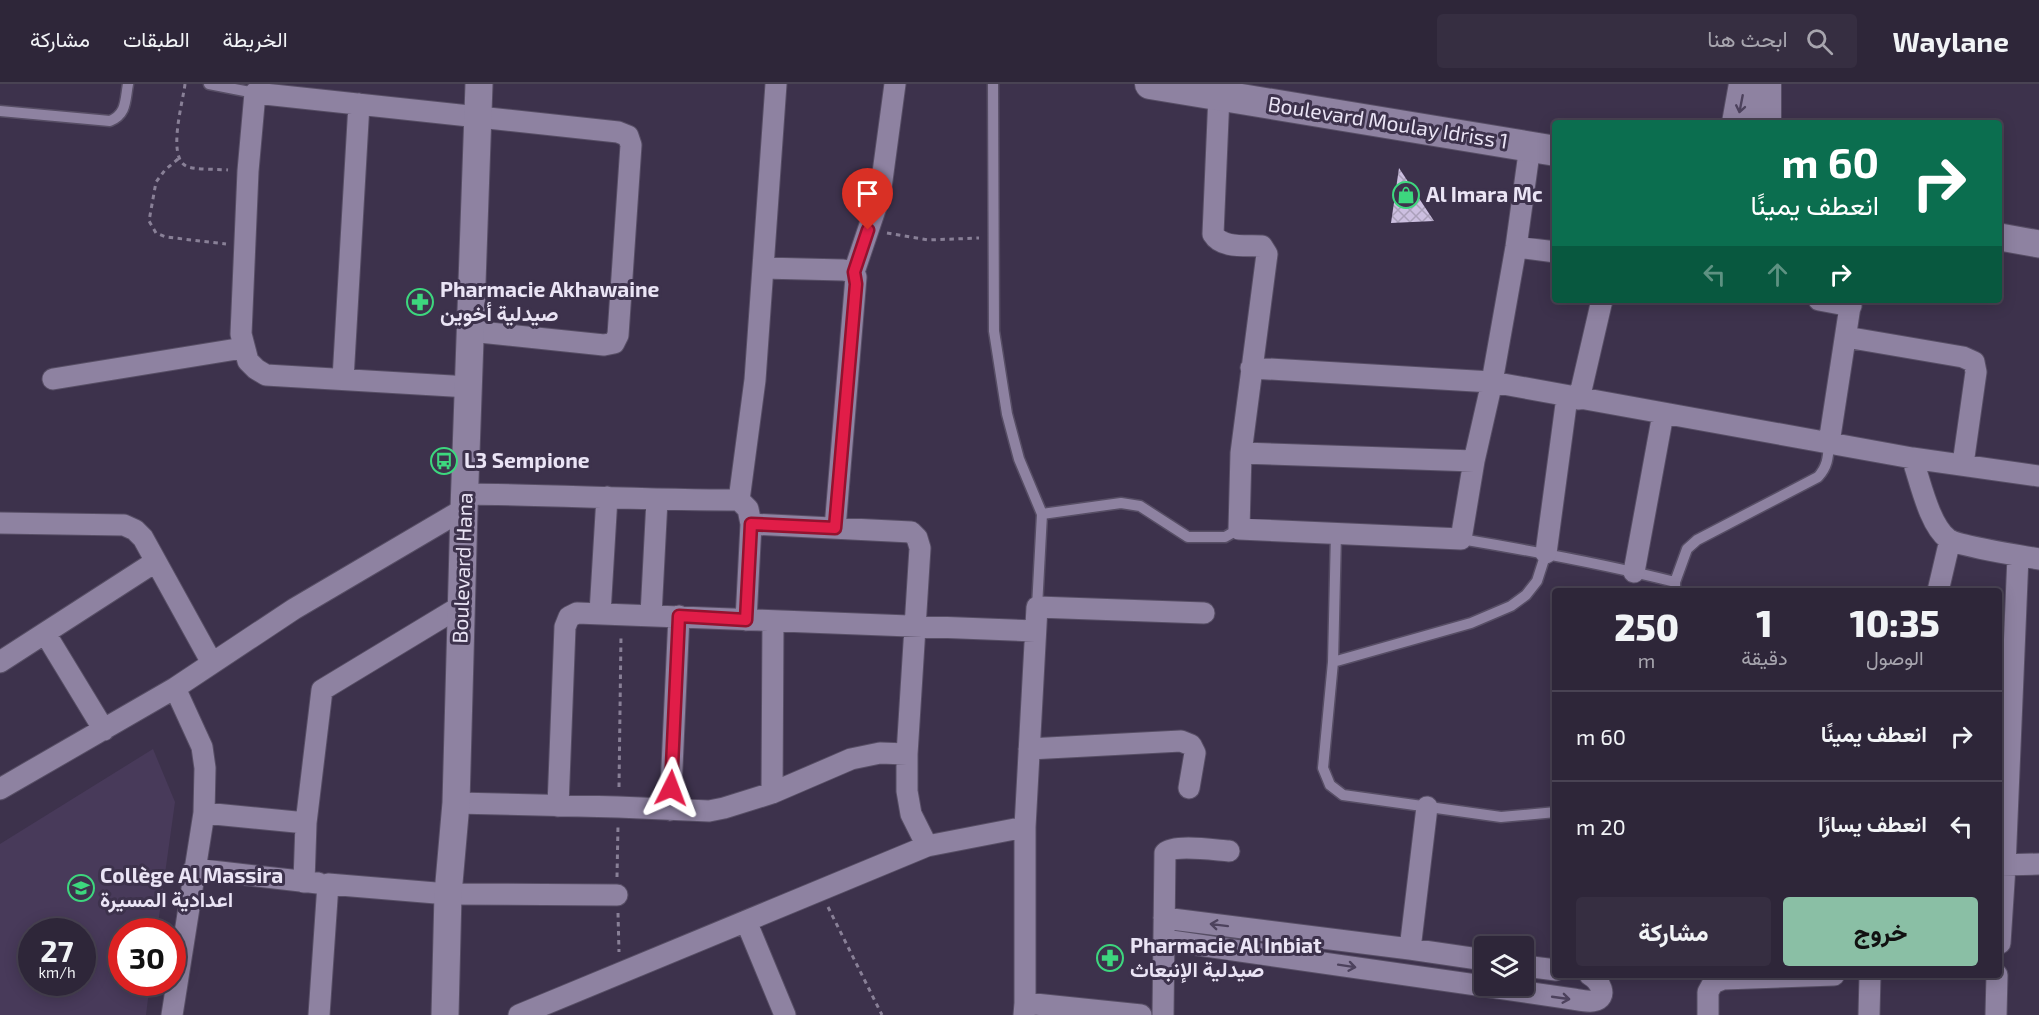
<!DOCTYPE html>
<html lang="ar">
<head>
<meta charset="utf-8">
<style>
	body { margin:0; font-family:"Exo 2",Vazirmatn,sans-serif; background:#362e41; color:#f1f3f6; direction:rtl; height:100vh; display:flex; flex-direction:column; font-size:22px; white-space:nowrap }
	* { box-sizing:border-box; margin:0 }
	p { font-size:20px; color:#a7a5ae }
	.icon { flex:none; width:33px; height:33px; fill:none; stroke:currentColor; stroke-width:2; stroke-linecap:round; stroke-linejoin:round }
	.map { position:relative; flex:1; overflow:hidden; direction:ltr }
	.sheet { position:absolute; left:1552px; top:504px; width:450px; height:390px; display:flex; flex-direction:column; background:#2e2639; border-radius:6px; box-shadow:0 3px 15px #0003,0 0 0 2px #494353; direction:rtl }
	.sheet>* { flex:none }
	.banner { position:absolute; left:1552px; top:36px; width:450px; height:183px; border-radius:6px; box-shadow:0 3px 15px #0003,0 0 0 2px #494353; direction:rtl; background:#0b6e4f; color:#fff; overflow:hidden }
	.buttons { position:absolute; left:1474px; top:852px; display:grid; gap:12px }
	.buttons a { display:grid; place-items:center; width:60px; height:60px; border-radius:6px; background:#2e2639; box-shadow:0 3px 15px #0003,0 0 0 2px #494353; font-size:30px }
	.speed { position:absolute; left:18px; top:834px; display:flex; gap:12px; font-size:30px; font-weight:700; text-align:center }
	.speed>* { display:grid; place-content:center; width:78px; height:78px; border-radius:50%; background:#2e2639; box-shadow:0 3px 15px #0003,0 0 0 2px #494353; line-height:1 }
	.speed small { font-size:15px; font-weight:400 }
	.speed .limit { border:9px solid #d22; background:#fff; color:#111 }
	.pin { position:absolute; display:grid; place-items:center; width:51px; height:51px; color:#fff; margin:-62px -26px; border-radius:50% 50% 50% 0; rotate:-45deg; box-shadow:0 0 6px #0007 }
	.pin .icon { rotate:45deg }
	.me { position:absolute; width:66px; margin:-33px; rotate:3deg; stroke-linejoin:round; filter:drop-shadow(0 0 4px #0008) }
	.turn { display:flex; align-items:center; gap:21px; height:126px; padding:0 24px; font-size:27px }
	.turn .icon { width:78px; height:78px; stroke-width:2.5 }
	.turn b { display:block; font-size:42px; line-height:51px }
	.lanes { display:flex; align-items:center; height:57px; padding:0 24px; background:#0003; justify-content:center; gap:30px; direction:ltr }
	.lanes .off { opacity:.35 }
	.eta { display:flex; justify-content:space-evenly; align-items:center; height:102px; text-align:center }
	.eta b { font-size:36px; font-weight:800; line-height:42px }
	.button { display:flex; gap:12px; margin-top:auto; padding:12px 24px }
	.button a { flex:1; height:69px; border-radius:6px; background:#8abfa5; color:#111; font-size:24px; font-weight:800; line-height:69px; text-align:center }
	.button a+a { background:#362e41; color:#f1f3f6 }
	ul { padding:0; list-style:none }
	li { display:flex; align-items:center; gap:18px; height:90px; padding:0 24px; border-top:2px solid #494353 }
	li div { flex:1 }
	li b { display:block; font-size:22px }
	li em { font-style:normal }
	header { display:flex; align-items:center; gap:36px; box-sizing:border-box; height:84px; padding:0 30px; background:#2e2639; border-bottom:2px solid #494353 }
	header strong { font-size:28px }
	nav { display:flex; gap:33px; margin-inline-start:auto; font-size:21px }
	.search { width:420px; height:54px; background:#362e41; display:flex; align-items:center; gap:15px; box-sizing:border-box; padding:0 21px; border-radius:6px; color:#a7a5ae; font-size:22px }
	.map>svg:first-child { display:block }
	.built { fill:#483a5a; fill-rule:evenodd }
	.building { fill:url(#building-cross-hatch) }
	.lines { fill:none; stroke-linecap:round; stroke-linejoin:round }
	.service-casing { stroke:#574e65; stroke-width:13 }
	.minor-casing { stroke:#574e65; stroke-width:23 }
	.tertiary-casing { stroke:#574e65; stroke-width:29 }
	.secondary-casing { stroke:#574e65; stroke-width:32 }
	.path { stroke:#898097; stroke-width:3; stroke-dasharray:4.5 4.5; stroke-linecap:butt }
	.service { stroke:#8e82a1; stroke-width:10 }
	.minor { stroke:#8e82a1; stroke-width:21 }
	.tertiary { stroke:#8e82a1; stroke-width:27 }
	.secondary { stroke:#8e82a1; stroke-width:30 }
	.oneway { stroke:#4d425d }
	.route-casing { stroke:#92132f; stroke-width:15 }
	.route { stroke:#e11d48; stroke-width:10 }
	.labels { text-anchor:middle; stroke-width:6; stroke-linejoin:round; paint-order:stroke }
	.street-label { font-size:21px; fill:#eae4f5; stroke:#3d324c }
	.poi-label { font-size:21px; font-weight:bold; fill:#eae4f5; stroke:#3d324c; text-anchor:start }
</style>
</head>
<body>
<header>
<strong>Waylane</strong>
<div class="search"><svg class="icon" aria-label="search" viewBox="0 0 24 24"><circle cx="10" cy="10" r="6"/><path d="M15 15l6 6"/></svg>ابحث هنا</div>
<nav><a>الخريطة</a><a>الطبقات</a><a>مشاركة</a></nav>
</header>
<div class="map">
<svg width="2039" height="931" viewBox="0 0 2039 931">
	<defs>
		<pattern id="building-cross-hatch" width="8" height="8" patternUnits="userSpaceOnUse" patternTransform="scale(1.5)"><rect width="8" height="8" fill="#ccbfe0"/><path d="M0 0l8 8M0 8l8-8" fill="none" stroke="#aaa0ba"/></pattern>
	</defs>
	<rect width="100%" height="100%" fill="#3d324c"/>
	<path class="built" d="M153 665 175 718 157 847 122 848V898L150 899 146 931H0V760ZM32 848H82V898H32Z"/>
	<path class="building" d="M1399 84 1434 137 1391 139Z"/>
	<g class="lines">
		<defs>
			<path id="service" d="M209 0 255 9
				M993 0 994 247 1007 330 1019 375 1042 430
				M0 27 110 37C127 30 125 16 128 0
				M1336 449 1333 578 1471 539 1511 522 1526 511 1537 497 1546 469
				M1461 455C1533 467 1604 480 1675 498V507
				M1675 498 1687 465 1697 456 1818 393C1828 382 1828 373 1829 359
				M1037 523 1042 430 1121 419 1140 422 1188 453H1225L1239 445
				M1333 578 1323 684 1330 701 1343 711 1501 733 1556 728"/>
			<path id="minor" d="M1219 11 1213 150C1222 165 1246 161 1262 162L1267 170 1241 369 1239 445 1461 455 1474 377 1492 298 1516 163 1530 62
				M1516 163 1556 168
				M763 184 843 186 854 188 856 193 835 444
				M854 188 880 111 895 0
				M1819 216 1851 222
				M1846 253 1963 273 1974 278 1976 288 1963 380
				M1251 284 1492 298 1912 374 2039 392
				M53 295 243 264
				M343 295 359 20
				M469 303 266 291 256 285 248 277 241 250 248 87 255 9 618 48 628 52 631 61 618 251 614 259 604 261 470 247
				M1579 315 1602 216
				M1829 359 1851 216
				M1241 369 1474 377
				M1912 374C1920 396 1929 441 1948 455 1958 462 2023 472 2039 475
				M465 410C557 411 647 416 739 416L748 425 751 440 911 448 917 454 920 464 907 670V707L911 730 927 762
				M739 416 755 296 776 0
				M0 439 124 441 135 446 143 454 212 579
				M1546 469 1567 313
				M1634 488 1663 330
				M1938 507 1950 456
				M600 529 607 413
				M651 531 657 416
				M746 536 751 440
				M45 549 104 646
				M0 578 155 478
				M1029 665 1181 657 1191 661 1195 669 1189 704
				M0 705 175 604 294 525 464 425
				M772 709 773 537
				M456 719 618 723 709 727 724 724 772 709 851 675 880 669 907 670
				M558 722 565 543 569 533 577 529 1035 547
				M670 726 679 532
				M204 729 306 739
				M2000 781 2039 780
				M194 785 318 799
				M304 798 306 739 322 606 461 522
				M1164 834 1410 865 1485 876
				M746 837 785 931
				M1164 856 1573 915C1579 916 1587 918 1593 917 1610 914 1599 896 1590 891
				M2000 859 2005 782 2018 472
				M1410 865 1427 723
				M1524 882 1556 886
				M1025 919 1141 931
				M172 931 204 729 205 684 202 663 175 604
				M319 931 328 800 448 810 617 811
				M519 931 927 762 1025 743
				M1024 931 1025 919V743L1037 523 1204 529
				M1163 931 1165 769C1175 760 1214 766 1229 767
				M1708 931V908L1713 899 1723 895 1834 891
				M1869 931 1870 891
				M1996 931 1997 891"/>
			<path id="tertiary" d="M2000 153 2039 160
				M445 931 448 810 456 719 464 425 479 0"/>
			<path id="secondary" d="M1150 0 1556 67
				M1737 39 1744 0
				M1766 39V0"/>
		</defs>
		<use href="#service" class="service-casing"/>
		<use href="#minor" class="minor-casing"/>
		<use href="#tertiary" class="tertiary-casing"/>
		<use href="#secondary" class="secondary-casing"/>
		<path class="path" d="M185 0C183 18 167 72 186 82 193 86 218 85 228 86
			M178 75 165 86 156 98 149 137 156 149 166 153 226 160
			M887 149 928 156 979 154
			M619 703 621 551
			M617 793 618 742
			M828 823 882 931
			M618 829 619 868"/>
		<use href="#service" class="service"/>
		<use href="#minor" class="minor"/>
		<use href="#tertiary" class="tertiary"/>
		<use href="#secondary" class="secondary"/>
	</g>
	<defs><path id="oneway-shaft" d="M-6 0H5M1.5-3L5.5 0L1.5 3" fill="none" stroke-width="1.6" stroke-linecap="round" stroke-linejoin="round" transform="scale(1.5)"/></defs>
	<g class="oneway">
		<use href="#oneway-shaft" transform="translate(1741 20) rotate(101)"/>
		<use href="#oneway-shaft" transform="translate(1219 841) rotate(-173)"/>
		<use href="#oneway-shaft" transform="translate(1347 882) rotate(9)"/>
		<use href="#oneway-shaft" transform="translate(1561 914) rotate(8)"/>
	</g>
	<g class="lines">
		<defs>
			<path id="route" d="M671 704 679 532 746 536 751 440 835 444 856 200 854 188 868 146"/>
		</defs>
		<use href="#route" class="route-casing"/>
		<use href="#route" class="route"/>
	</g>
	<defs>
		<symbol id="shop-ring" viewBox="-11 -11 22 22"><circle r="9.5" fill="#3d324c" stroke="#3dd77e" stroke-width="1.5"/><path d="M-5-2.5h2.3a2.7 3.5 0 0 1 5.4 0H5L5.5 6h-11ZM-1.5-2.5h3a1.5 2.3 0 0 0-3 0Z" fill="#3dd77e"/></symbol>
		<symbol id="pharmacy-ring" viewBox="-11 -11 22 22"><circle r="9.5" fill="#3d324c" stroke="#3dd77e" stroke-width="1.5"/><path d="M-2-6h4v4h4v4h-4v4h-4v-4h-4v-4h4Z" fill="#3dd77e"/></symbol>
		<symbol id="bus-ring" viewBox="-11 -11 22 22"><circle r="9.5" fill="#3d324c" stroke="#3dd77e" stroke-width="1.5"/><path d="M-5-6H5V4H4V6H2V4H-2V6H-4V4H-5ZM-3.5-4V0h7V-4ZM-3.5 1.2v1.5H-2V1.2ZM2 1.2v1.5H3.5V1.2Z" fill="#3dd77e"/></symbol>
		<symbol id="school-ring" viewBox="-11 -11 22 22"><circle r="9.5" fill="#3d324c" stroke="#3dd77e" stroke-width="1.5"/><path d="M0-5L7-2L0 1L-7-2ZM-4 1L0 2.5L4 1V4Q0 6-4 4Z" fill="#3dd77e"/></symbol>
	</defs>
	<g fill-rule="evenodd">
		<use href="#shop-ring" x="1391" y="96" width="30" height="30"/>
		<use href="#pharmacy-ring" x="405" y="203" width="30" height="30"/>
		<use href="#bus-ring" x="429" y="362" width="30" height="30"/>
		<use href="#school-ring" x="66" y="789" width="30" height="30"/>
		<use href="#pharmacy-ring" x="1095" y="859" width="30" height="30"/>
	</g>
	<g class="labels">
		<g class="street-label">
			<text transform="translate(1388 39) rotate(9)" y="7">Boulevard Moulay Idriss 1</text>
			<text transform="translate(463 484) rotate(-88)" y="7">Boulevard Hana</text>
		</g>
		<g class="poi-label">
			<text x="1426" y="118">Al Imara Mc</text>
			<text x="440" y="213">Pharmacie Akhawaine<tspan x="440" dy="24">صيدلية أخوين</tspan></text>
			<text x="464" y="384">L3 Sempione</text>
			<text x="100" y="799">Collège Al Massira<tspan x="100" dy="24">اعدادية المسيرة</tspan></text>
			<text x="1130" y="869">Pharmacie Al Inbiat<tspan x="1130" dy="24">صيدلية الإنبعاث</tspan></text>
		</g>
	</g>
</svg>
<div class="buttons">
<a><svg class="icon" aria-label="layers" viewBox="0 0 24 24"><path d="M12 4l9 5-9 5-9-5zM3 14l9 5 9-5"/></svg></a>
</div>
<div class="speed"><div>27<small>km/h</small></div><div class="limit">30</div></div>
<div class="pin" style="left:868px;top:146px;background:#d93025"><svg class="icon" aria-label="arrive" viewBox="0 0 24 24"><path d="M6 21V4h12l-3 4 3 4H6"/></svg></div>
<svg class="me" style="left:671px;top:704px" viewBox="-20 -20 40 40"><path d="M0-17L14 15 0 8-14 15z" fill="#e11d48" stroke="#fff" stroke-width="4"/></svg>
<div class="banner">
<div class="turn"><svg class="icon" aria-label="right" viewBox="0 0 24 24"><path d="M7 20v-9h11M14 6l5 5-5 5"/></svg><div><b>60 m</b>انعطف يمينًا</div></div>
<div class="lanes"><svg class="icon off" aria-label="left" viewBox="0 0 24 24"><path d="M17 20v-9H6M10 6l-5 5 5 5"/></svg><svg class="icon off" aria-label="ahead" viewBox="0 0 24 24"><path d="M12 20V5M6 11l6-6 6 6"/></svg><svg class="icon" aria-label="right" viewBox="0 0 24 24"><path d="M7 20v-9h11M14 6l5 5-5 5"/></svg></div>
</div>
<section class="sheet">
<div class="eta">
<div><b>10:35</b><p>الوصول</p></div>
<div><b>1</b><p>دقيقة</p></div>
<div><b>250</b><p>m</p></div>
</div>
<ul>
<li><svg class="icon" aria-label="right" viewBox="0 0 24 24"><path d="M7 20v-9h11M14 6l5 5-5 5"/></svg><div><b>انعطف يمينًا</b></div><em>60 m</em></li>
<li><svg class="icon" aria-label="left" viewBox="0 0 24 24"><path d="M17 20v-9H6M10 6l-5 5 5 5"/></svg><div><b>انعطف يسارًا</b></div><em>20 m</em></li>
</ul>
<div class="button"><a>خروج</a><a>مشاركة</a></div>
</section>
</div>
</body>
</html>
